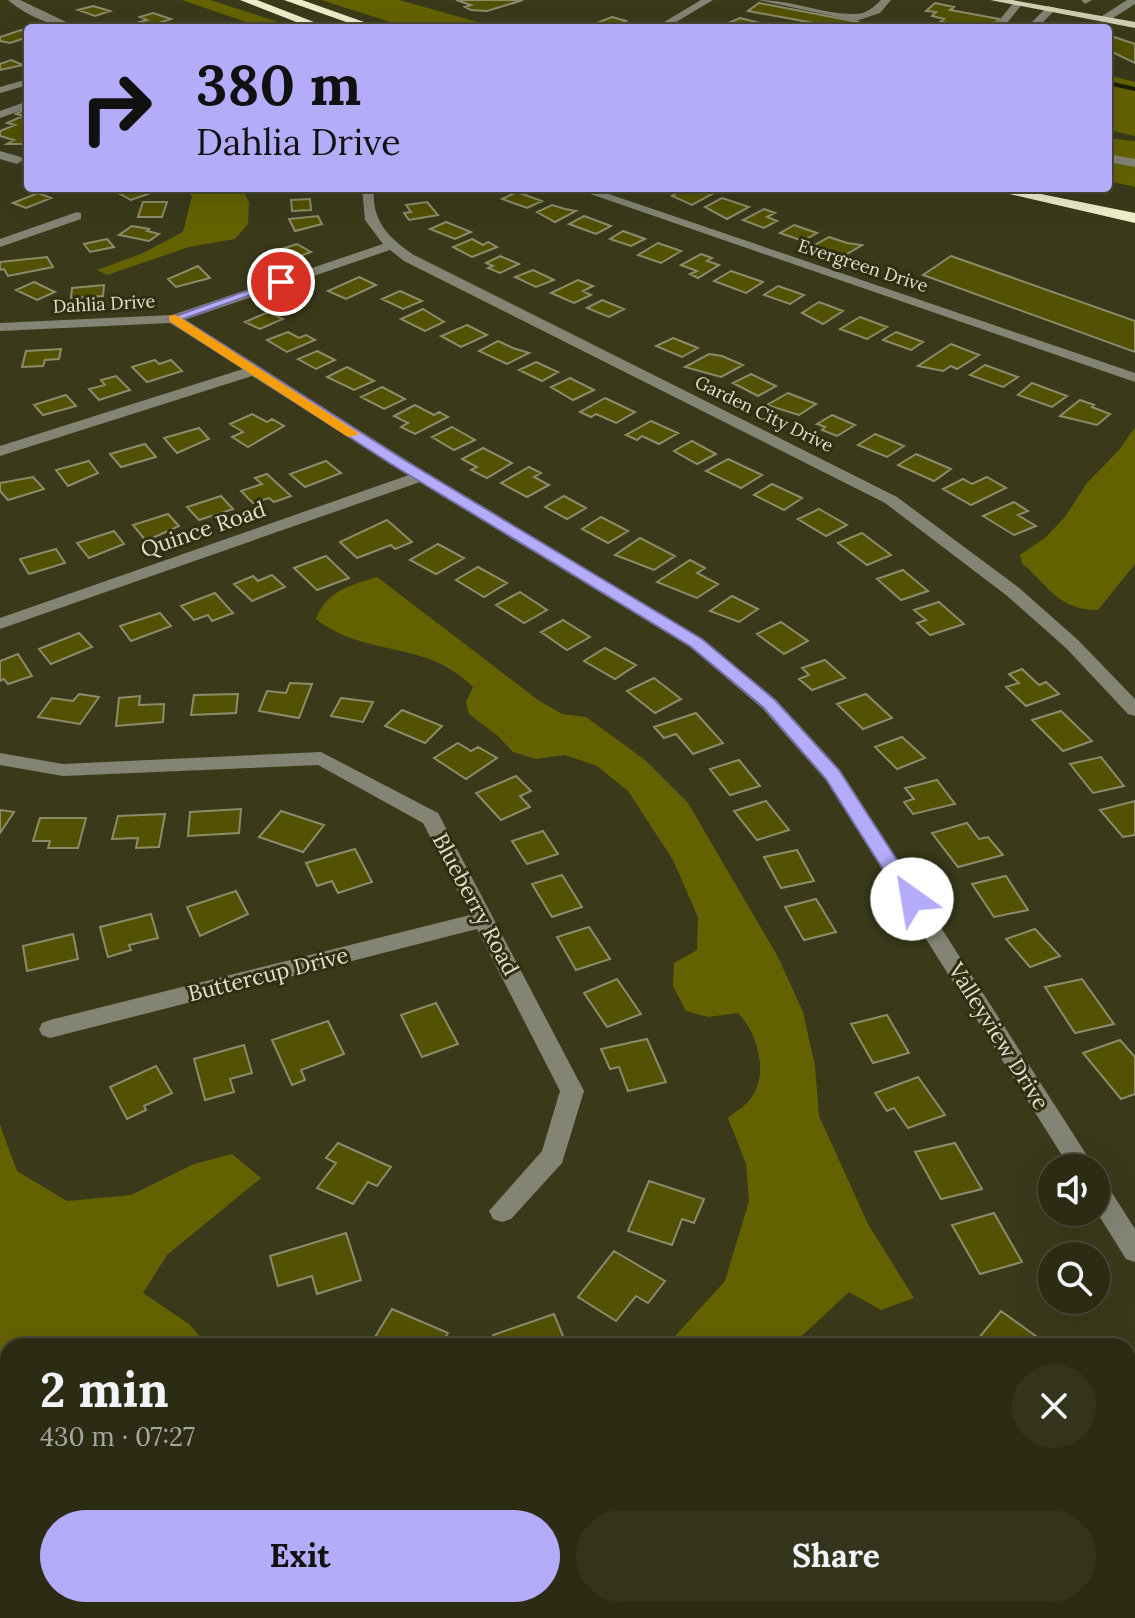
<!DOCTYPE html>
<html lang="en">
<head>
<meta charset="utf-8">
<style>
	body { margin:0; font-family:Lora,serif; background:#34341d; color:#f1f3f6; height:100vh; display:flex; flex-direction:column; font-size:30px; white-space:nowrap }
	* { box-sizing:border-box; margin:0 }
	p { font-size:26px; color:#a6a7a0 }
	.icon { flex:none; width:44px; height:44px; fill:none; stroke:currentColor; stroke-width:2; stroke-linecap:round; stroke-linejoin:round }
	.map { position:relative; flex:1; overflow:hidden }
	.side { position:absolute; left:0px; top:1338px; width:1136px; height:280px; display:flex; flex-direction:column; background:#2c2c14; border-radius:24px 24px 0 0; box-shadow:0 8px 32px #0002,0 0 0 2px #484834 }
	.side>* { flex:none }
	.guide { position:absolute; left:24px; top:24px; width:1088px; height:168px; border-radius:8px; box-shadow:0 8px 32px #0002,0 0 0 2px #484834; background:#b4acf9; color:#111; overflow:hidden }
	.tools { position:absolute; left:1038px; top:1154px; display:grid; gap:16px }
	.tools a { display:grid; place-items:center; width:72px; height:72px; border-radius:50%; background:#2c2c14; box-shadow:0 8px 32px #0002,0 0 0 2px #484834; font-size:40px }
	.pin { position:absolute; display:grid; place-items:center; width:68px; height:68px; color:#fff; margin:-34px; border:4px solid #fff; border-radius:50%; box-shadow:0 2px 8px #0007 }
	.me { position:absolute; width:88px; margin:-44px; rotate:328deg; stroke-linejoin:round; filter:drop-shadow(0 0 6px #0008) }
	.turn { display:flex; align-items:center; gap:28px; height:168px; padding:0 40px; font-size:36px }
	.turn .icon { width:104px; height:104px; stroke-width:2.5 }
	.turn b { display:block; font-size:56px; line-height:68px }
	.round { display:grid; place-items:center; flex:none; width:84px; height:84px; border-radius:42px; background:#34341d }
	.headline { display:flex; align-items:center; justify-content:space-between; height:136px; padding:0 40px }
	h1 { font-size:48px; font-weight:800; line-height:60px }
	.button { display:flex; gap:16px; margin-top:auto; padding:16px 40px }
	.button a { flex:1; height:92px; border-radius:48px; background:#b4acf9; color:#111; font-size:32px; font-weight:800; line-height:92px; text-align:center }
	.button a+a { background:#34341d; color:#f1f3f6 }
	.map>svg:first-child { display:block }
	.green { fill:#646200 }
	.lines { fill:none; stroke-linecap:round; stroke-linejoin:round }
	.stream { stroke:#1d1c01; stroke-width:4 }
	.building { fill:#535103; stroke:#8c8c6b; stroke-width:2 }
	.minor { fill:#848475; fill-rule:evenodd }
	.major { fill:#cfd0b2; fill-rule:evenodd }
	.highway { fill:#ededca; fill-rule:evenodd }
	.route { fill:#b4acf9; stroke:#7570a2; stroke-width:2 }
	.slow { fill:#f59e0b }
	.labels { text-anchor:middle; stroke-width:6; stroke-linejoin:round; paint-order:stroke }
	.far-street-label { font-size:18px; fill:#e0e0cf; stroke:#302f11 }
	.street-label { font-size:22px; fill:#e0e0cf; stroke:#302f11 }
</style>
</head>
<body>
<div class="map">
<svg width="1135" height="1618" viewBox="0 0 1135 1618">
	<rect width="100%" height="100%" fill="#3a3a1b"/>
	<path class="green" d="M182 0H210L297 28H263Z
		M321 0H399L499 28H409Z
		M1108 75 1135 82V136L1108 130Z
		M1108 138 1135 141V187L1108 181Z
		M184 188H242L249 202 248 224 235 239 189 247 107 275 97 270 141 254 183 232 192 196Z
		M1135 427V564L1098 610C1059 610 1049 587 1022 563L1020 555 1045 538 1065 517 1087 483 1120 449Z
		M377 577 538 700 562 714 586 717 645 760 688 803 778 957 803 1012 815 1066 819 1116 868 1224 914 1298 881 1310 849 1292 791 1346H666L725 1281 749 1201 746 1164 728 1118C735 1112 747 1105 752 1097 769 1072 757 1032 738 1013L708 1017 686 1011 673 986 674 963 697 950 698 917 673 860 628 791 597 766 565 755 536 759 513 752 499 737 469 714 466 702 473 687C424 638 367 659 316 619 326 591 351 585 377 577Z
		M0 1125 17 1171 67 1201 131 1195 194 1164 232 1154 261 1178 167 1255 143 1293 189 1324 208 1346H8V1425L0 1413Z
		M8 1502V1610H501L490 1618H0V1521Z"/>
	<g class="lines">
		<path class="stream" d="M1108 83 1135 89"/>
	</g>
	<path class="building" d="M456 0H523L487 11 471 10 465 7 471 5Z
		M759 3 858 22 850 28H841L748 11Z
		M935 3 954 7 950 10 999 19 990 28 940 22 944 19 932 16 936 12 926 11Z
		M93 6 110 11 95 16 78 10Z
		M153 13 171 19 144 28 129 25 147 20 140 17Z
		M612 17 626 21 609 28 594 24Z
		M740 18 756 22 748 25 754 27 726 24Z
		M21 30 28 33V37L10 43 0 41V37Z
		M1108 35 1135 44V63L1108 50Z
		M11 60 23 65 0 70V64Z
		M28 108V144H7L14 140 0 136V131L15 125 7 123 23 116 16 114Z
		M120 188H137L148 194 131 200 113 190Z
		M686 188 698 192 712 194 692 205 672 196Z
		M517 192 542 201 527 208 502 199Z
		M38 193 51 198 26 208 13 203Z
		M722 198 749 207 727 219 705 207Z
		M310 199 311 210 292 211 291 200Z
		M143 202H167L162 217H138Z
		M427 202 438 215 409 220 404 213 411 212 406 205Z
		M552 205 565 209 576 211 555 222 537 212Z
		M764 209 775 213 767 217 777 221 764 228 743 220Z
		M318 216 322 224 295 231 289 219Z
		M584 216 611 226 596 234 569 224Z
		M446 222 471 232 455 239 430 229Z
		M794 225 817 233 803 241 780 233Z
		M132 226 149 229 147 231 159 234 149 241 119 235Z
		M623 231 645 239 631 246 610 239Z
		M829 237 847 243 862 245 842 257 815 245Z
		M107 239 114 247 90 252 84 244Z
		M472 239 483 245 488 242 497 247 472 257 453 247Z
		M658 243 681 251 661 263 638 255Z
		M297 244 311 252 281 263 266 254Z
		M701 254 712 258 707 261 719 265 698 278 690 274 697 271 681 265Z
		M500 256 519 264 500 273 488 268 493 266 486 263Z
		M951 256 1135 321V352L923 275Z
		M47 257 53 267 8 276 4 269 0 270V262Z
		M198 266 210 278 176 287 168 279Z
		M533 270 554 280 536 287 515 277Z
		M731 271 763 282 746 293 714 281Z
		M359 277 376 285 346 299 328 291Z
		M578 280 593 286 583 291 591 295 574 303 551 293Z
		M34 282 55 292 37 300 16 290Z
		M104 285 103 296 71 298 72 288Z
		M778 286 804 295 790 304 764 295Z
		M400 291 422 301 403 309 382 299Z
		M602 300 624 309 609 317 587 308Z
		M819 302 843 311 823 324 802 313Z
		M423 309 444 322 425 331 401 319Z
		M268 312 283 319 260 329 245 322Z
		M860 317 887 327 867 339 840 329Z
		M467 325 487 335 461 347 441 336Z
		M288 332 299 338 306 335 315 340 287 352 267 340Z
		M896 332 923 342 911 350 883 340Z
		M673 338 698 348 682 357 656 346Z
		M498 341 513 348 529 353 507 364 479 351Z
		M951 344 979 355 957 369 951 366 943 371 918 366Z
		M61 349 59 359 45 360 43 366 22 367 26 351Z
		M317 351 335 360 316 369 298 359Z
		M709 354 722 356 743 365 721 377 685 367Z
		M155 360 159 364 171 360 182 371 147 382 132 367Z
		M536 362 558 372 542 381 519 370Z
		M985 365 1018 377 1003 387 970 375Z
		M347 367 374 381 354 390 327 377Z
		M751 374 776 386 758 396 733 383Z
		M116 376 130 390 99 400 89 389 105 385 101 380Z
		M570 378 594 390 573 400 551 387Z
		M1032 383 1067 396 1052 407 1018 395Z
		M382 387 405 399 384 409 361 397Z
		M788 393 816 404 799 415 767 405Z
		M66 395 76 406 43 415 34 405Z
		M605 398 635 412 616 423 596 414 591 417 580 412Z
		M1080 400 1094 405 1092 407 1110 414 1097 425 1060 416Z
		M415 405 434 415 439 412 448 417 415 434 401 427 408 423 394 416Z
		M252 414 267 422 272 419 284 426 248 447 232 437 243 432 230 424Z
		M832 415 855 425 837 436 822 430 825 427 817 424Z
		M651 421 678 433 659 444 642 436 637 440 626 435Z
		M452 427 475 440 454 450 432 437Z
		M199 428 209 439 177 453 164 438Z
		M875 434 904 446 887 457 858 445Z
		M692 441 716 454 697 464 674 451Z
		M145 444 156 457 121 467 110 454Z
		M483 448 512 463 487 478 471 470 477 467 462 459Z
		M916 454 951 469 934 481 898 465Z
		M728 459 762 475 741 488 706 471Z
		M89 461 98 473 68 486 56 470Z
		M326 461 341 473 305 487 290 474Z
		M529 467 541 473 534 477 549 485 527 497 501 483Z
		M267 474 291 496 274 502 269 498 253 503 241 491 262 484 255 478Z
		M33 477 44 489 8 500 0 491V483Z
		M987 477 1006 488 971 505 943 489 963 479 972 484Z
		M772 484 802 498 784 510 754 495Z
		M221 496 233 509 199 520 187 507Z
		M564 496 586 508 567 519 545 507Z
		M1014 502 1028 511 1018 515 1036 526 1014 535 983 516Z
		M819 509 847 525 826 536 798 519Z
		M168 514 179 526 146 541 133 525Z
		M601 517 628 531 608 543 582 529Z
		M387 520 412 542 395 549 391 545 357 558 340 542Z
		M114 531 124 544 89 558 77 543Z
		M862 533 891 555 867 565 838 543Z
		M640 538 675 556 654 570 615 555Z
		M438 544 464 558 436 574 410 560Z
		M56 549 65 563 29 574 20 559Z
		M326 556 349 578 317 590 294 568Z
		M690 560 705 568 697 573 718 584 697 598 657 582Z
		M478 567 507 583 484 597 456 580Z
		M903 570 928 591 901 600 877 579Z
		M272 575 285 587 252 601 234 584 253 576 258 581Z
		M520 592 547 610 524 623 496 605Z
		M215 593 233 613 212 621 208 615 194 620 181 606Z
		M732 596 758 609 739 622 710 611Z
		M939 602 964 624 930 635 917 623 926 620 914 610Z
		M160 613 171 626 131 641 120 626Z
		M563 620 590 637 567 650 541 632Z
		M781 622 808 641 784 654 757 634Z
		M79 633 92 647 51 664 39 649Z
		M605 648 636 665 615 679 584 661Z
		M18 654 32 676 8 684 4 679 0 681V661Z
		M825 660 845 678 812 690 799 679 809 675 802 668Z
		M1022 669 1039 685 1046 682 1059 694 1026 706 1006 687 1019 683 1009 674Z
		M654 678 681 699 655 713 627 691Z
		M290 683 312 684 299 718 259 711 267 691 286 693Z
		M79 694 99 697 80 724 38 717 52 698 73 701Z
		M238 694 236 713 191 715 194 695Z
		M866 694 892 718 863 729 837 704Z
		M140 696 139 705 164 704 163 722 116 726 119 698Z
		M341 698 373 702 363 722 331 716Z
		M402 710 442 726 425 743 385 726Z
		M1061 711 1092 741 1063 751 1032 720Z
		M696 713 723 743 693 754 676 734 664 738 654 727Z
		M902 737 925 758 897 769 875 747Z
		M458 743 471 751 478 747 497 758 466 779 434 758Z
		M1101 757 1124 786 1093 793 1070 764Z
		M739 760 760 786 730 795 710 769Z
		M516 776 531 791 520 796 530 807 501 820 476 793Z
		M937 780 955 804 913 814 904 802 914 799 905 788Z
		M766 801 789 830 757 840 734 811Z
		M1135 801V835L1123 837 1100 810Z
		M241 809 239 833 188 836 190 812Z
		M0 810 14 812 0 833Z
		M281 811 324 825 303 852 259 837Z
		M165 814 159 847 136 848 138 838 112 839 118 816Z
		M40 818H86L78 848H48L50 841H33Z
		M967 823 979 839 988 837 1003 855 958 867 932 833Z
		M543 831 558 854 527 864 512 841Z
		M355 849 372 882 338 893 332 881 317 886 306 863Z
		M797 850 814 881 781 888 764 857Z
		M562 875 582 907 552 917 532 884Z
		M1006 876 1028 910 994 917 972 884Z
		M236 891 248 914 200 936 187 907Z
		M816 899 836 932 804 940 785 907Z
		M151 914 158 938 129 945 131 950 108 957 100 927Z
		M589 927 610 959 576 970 557 937Z
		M1035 929 1060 956 1030 967 1006 939Z
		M73 934 78 959 27 971 23 946Z
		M617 979 641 1014 607 1027 584 993Z
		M1082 979 1114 1024 1075 1033 1045 987Z
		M436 1003 458 1044 422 1057 401 1015Z
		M887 1015 909 1053 873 1063 851 1024Z
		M328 1021 344 1054 301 1070 305 1080 292 1085 272 1040Z
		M647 1039 666 1082 628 1091 619 1067 610 1069 601 1049Z
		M1120 1040 1135 1057V1094L1121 1099 1083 1053Z
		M244 1045 252 1073 230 1079 234 1092 205 1100 194 1059Z
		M156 1066 172 1093 144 1106 146 1110 127 1119 110 1087Z
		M918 1077 945 1115 908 1128 894 1108 887 1111 875 1093Z
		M338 1143 391 1167 377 1186 368 1182 353 1204 317 1188 336 1163 326 1158Z
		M955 1143 982 1189 941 1199 915 1152Z
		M649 1181 704 1199 694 1223 682 1219 672 1245 628 1231Z
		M994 1213 1022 1262 980 1274 952 1225Z
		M346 1233 361 1280 317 1294 312 1276 278 1286 270 1256Z
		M614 1251 665 1281 648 1303 636 1296 616 1321 578 1297Z
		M392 1309 448 1333 440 1346H381L372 1342Z
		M1001 1311 1044 1342 1040 1346H972Z
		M554 1314 567 1346H498L493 1335Z
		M1128 1548 1135 1553V1618H1098L1088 1610H1128Z"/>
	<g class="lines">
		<path class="minor" d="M8 0H20L79 28C54 28 27 16 8 0Z
			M701 0H713L666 28H654Z
			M758 0C791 0 821 14 853 14 865 15 873 8 881 0H891L880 13 856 21Z
			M1081 0H1092L1085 4Z
			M1127 0H1135V4L1110 20H1102V16Z
			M1015 1 1023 3 1003 28H993Z
			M1048 6 1057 8 1037 28H1026Z
			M194 25H224L229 28H189Z
			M28 79V85L0 93V87Z
			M28 101V108L0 118V111Z
			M0 151 21 157 23 160 17 164 0 159Z
			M1108 154 1135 159V167L1108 162Z
			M362 188H374C371 220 388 238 414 255L897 497 1018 587 1078 640 1135 699V716L1128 714 1066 648 1006 595 885 503 404 261 390 250 184 320 427 473 702 639 776 700 840 770 1095 1168H1070L826 780 762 708 690 647 420 482 0 629V618L409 475 252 376 0 456V446L243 369 170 323 0 331V323L172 315 383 244 365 220Z
			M573 188H591L1135 373V382Z
			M77 212 81 213V219L0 247V239Z
			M321 752 438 813 584 1091 562 1163 511 1219 502 1222 493 1219 489 1211 542 1151 560 1091 477 929 50 1038 42 1035 39 1029 42 1023 50 1020 470 915 423 823 318 765 63 776 0 765V753L63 764Z
			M1096 1179 1105 1182 1135 1229V1262L1126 1259 1096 1211Z
			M1135 1361V1392L1128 1395V1364Z
			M911 1610H945L942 1618H908Z"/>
		<path class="major" d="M990 0H1012L1135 22V28Z"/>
		<path class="highway" d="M240 0H257L314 22 304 25Z
			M284 0H302L381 28H363Z
			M983 188H1011L1135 213V223Z"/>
	</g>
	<path class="route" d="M277 280 287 282 183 319 401 458 702 639 775 700 839 770 919 894 922 899 919 904H905L826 779 763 707 690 646 391 464 167 319Z"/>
	<path class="slow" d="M173 315 178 316 360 434 348 437 169 321V316Z"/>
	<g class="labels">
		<g class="far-street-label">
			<text transform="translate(863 266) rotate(18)" y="6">Evergreen Drive</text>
			<text transform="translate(104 304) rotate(-3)" y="6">Dahlia Drive</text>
			<text transform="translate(764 414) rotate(26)" y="6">Garden City Drive</text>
		</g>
		<g class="street-label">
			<text transform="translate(203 529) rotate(-19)" y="8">Quince Road</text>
			<text transform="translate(476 904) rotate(62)" y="8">Blueberry Road</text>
			<text transform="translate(268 974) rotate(-14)" y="8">Buttercup Drive</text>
			<text transform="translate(999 1036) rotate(58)" y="8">Valleyview Drive</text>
		</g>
	</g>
</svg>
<div class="tools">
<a><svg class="icon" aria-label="sound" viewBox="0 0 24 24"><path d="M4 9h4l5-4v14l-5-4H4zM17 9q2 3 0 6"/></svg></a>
<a><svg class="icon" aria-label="search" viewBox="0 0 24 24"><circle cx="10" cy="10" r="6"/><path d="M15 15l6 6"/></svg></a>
</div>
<div class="pin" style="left:281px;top:282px;background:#d93025"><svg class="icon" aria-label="arrive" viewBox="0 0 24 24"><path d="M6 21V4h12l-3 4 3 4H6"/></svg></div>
<svg class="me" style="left:912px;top:899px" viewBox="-20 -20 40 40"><circle r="19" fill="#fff"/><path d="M0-13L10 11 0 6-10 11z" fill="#b4acf9"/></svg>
<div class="guide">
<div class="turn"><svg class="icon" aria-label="right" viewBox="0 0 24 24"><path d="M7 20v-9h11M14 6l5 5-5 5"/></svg><div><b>380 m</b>Dahlia Drive</div></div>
</div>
<section class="side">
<div class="headline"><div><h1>2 min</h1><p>430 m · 07:27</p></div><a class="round"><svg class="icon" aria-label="close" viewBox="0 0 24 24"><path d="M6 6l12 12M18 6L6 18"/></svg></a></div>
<div class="button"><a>Exit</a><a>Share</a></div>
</section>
</div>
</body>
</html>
